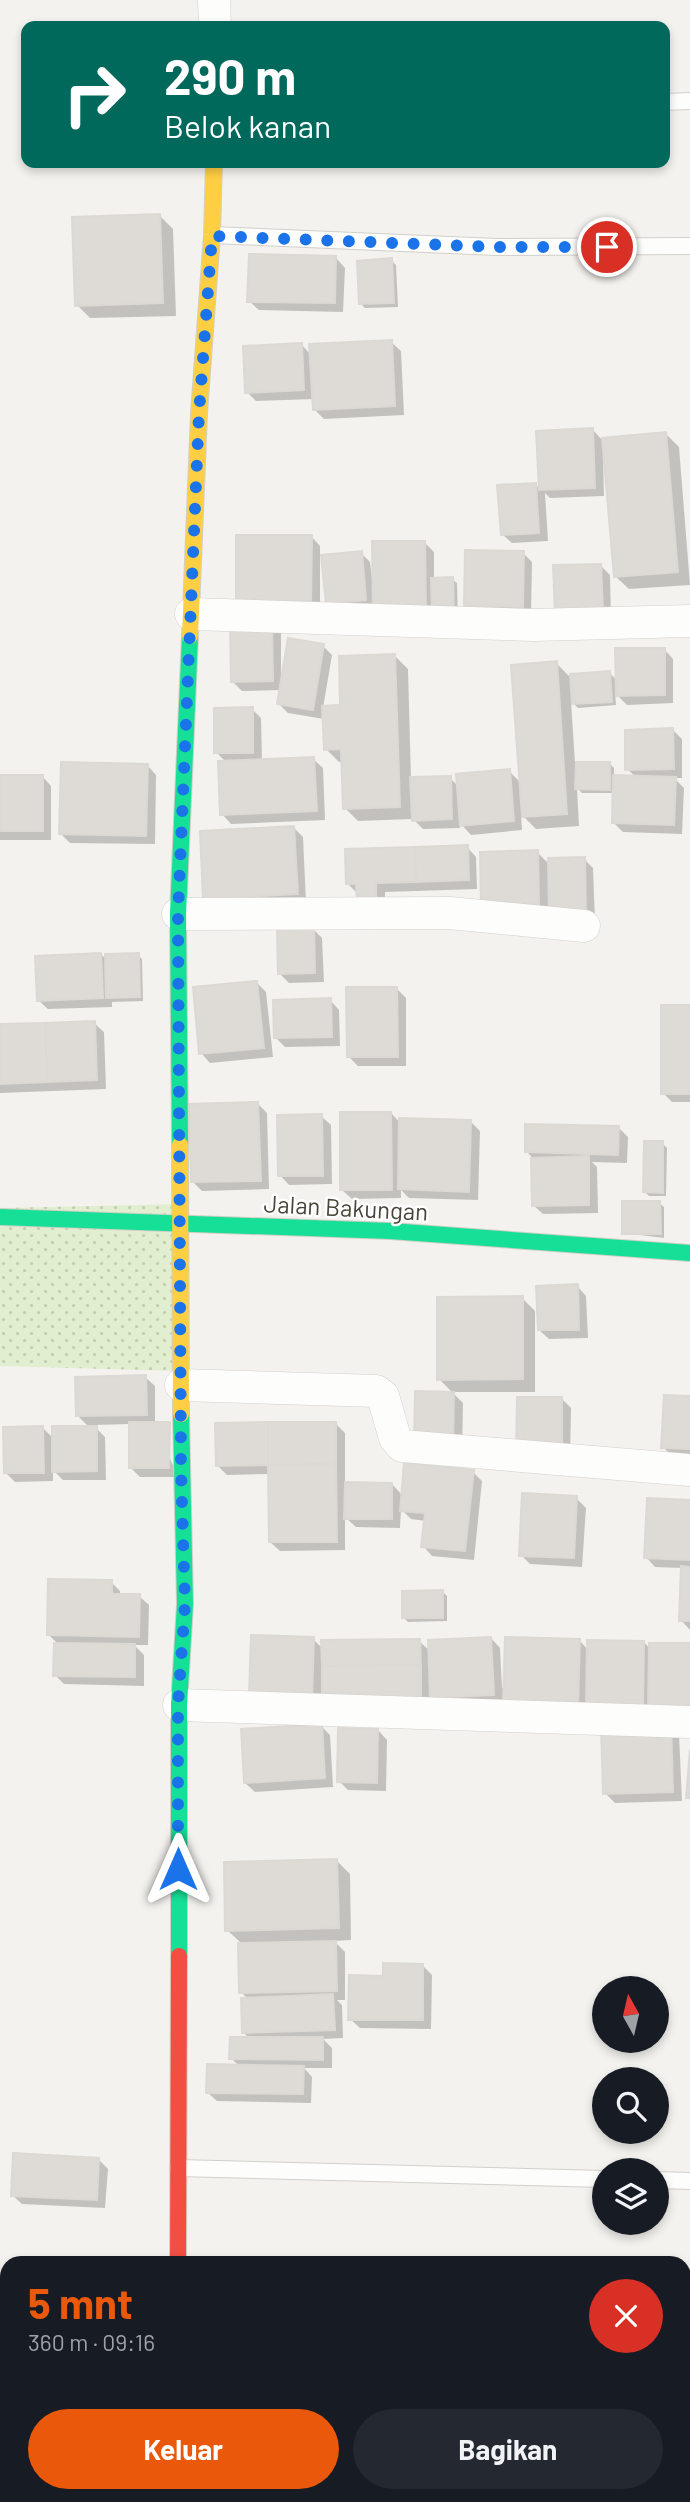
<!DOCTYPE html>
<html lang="id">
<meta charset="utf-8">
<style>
:root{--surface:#171b24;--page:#242831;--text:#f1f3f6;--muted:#9ea1a6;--accent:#ea580c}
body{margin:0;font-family:Barlow,sans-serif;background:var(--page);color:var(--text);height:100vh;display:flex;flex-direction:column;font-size:26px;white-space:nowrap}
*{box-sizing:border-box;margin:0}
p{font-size:23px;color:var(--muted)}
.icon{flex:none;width:38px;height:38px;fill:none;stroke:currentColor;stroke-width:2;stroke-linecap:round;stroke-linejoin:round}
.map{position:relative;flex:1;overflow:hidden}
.drawer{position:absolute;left:0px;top:2256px;width:691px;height:247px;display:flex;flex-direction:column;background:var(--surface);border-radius:21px 21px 0 0;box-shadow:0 4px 10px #0003}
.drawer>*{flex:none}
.guide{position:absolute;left:21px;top:21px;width:649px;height:147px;border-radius:14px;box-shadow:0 4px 10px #0003;background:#00695c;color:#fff;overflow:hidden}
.needle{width:46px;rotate:352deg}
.controls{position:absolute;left:592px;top:1976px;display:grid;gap:14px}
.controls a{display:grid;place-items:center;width:77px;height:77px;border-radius:50%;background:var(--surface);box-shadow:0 4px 10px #0003;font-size:35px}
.pin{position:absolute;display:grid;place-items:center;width:60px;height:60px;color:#fff;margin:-30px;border:4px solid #fff;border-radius:50%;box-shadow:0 2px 7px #0007}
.me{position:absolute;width:77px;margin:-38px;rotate:0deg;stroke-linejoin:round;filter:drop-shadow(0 0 5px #0008)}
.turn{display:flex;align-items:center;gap:24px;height:147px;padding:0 28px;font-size:32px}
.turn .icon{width:91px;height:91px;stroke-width:2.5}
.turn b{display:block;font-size:49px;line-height:60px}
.round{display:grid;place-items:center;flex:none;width:74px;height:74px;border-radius:37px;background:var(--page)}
.overview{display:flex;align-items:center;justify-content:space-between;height:119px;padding:0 28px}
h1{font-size:42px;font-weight:700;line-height:52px;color:var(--accent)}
.button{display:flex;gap:14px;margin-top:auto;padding:14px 28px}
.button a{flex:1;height:80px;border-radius:42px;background:var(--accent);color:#fff;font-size:28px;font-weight:700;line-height:80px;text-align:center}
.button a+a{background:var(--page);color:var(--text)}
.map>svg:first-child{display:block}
</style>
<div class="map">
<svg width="690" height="2502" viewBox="0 0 690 2502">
<defs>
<pattern id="grass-dots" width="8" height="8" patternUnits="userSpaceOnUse" patternTransform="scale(1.75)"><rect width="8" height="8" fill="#e1eecf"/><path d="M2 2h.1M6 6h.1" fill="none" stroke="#c3cdb2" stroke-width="1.8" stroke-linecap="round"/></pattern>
</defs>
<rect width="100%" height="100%" fill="#f4f2ee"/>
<polygon fill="url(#grass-dots)" points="182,1204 179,1371 0,1366 0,1208"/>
<g fill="#0003">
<polygon points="160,216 173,229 176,316 90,318 77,305"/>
<polygon points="336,258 345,268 343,312 259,310 249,301"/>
<polygon points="391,260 396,265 398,307 365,308 361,304"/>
<polygon points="391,342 401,351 404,415 324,419 314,409 314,399 256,401 247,392 301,344 311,355"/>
<polygon points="593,430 602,440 666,434 679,447 690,585 629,589 615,576 606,456 603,457 604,496 550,498 545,493 548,541 512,543 502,534 535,484 541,490"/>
<polygon points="311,536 320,546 320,610 247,609"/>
<polygon points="425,543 434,552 434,579 452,579 457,583 458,621 327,603 361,553 370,562 372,579 375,579"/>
<polygon points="523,553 532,562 531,616 475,615 466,605"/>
<polygon points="600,565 610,575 611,620 555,567"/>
<polygon points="232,623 281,632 281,680 323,646 332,655 323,708 342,707 395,656 408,669 411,779 450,778 458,786 509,771 521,783 556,663 572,679 610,673 617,681 664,649 673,659 673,703 627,705 615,693 616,705 578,708 571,701 575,763 610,764 614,768 614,777 636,777 627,769 673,730 682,739 682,778 674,778 684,788 682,834 623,832 614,823 615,793 582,793 577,788 579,826 536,829 521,814 522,830 471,835 460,823 460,828 423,829 413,819 358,821 345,808 343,762 339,762 326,749 324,719 288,713 279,704 281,690 242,691 232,681"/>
<polygon points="252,709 261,718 262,761 313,759 323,768 325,820 231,824 222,814 226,762 216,752"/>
<polygon points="147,765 156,775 155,844 70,843 61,834"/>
<polygon points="42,776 51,786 51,840 0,840 0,777"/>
<polygon points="294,828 303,837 306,903 214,907 202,832"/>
<polygon points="467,847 476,857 477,889 385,892 385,909 357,893 348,884"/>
<polygon points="537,852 550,865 584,859 593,868 595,922 483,906"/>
<polygon points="313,929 322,938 324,982 289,983 280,974"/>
<polygon points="101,954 107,960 138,955 142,959 143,1001 112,1002 112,1007 48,1009 38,1000"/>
<polygon points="257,983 266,992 273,1057 210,1063 201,1053"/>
<polygon points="397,989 406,998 406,1066 358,1066 348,1056"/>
<polygon points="330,1000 339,1010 340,1046 285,1047 276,1038"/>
<polygon points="690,1007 690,1102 672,1102 663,1093"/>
<polygon points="94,1023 104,1032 106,1089 0,1093 0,1026"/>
<polygon points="258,1104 267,1113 269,1189 202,1191 192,1181"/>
<polygon points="391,1113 401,1124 470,1121 480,1131 478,1200 409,1198 401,1190 401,1198 352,1199 342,1190"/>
<polygon points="321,1116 331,1125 332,1184 289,1185 280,1175"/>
<polygon points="619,1128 628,1137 627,1163 592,1162 597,1167 598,1213 543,1214 533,1205 535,1160 526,1151"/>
<polygon points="662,1143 667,1148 666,1196 649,1196 644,1191"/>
<polygon points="659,1203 664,1207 664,1238 624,1233"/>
<polygon points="577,1286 586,1296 588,1338 549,1339 539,1330"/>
<polygon points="522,1298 535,1311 535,1392 452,1392 439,1379"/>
<polygon points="145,1377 155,1386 155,1424 178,1477 140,1477 130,1467 131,1424 93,1425 105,1437 106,1480 63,1480 53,1470 53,1481 15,1482 6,1473 43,1428 54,1439 90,1428 78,1416"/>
<polygon points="454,1394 463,1403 462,1453 426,1453"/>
<polygon points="690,1398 690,1458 673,1457 663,1447"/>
<polygon points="562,1399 571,1408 570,1461 527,1461"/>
<polygon points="335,1423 345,1433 345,1484 392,1484 403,1496 473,1472 482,1481 474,1560 432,1556 423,1546 426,1521 411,1519 401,1509 400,1528 356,1527 345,1517 345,1550 280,1551 270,1542 270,1474 227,1475 217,1465"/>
<polygon points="576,1498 586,1508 582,1567 530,1564 521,1555"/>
<polygon points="690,1502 690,1630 681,1620 682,1568 655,1567 646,1557"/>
<polygon points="111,1582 120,1591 120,1596 139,1596 149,1605 148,1645 134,1645 144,1655 144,1686 64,1684 55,1675 59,1645 48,1634"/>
<polygon points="443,1592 447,1596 447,1621 408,1622 404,1618"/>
<polygon points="491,1638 500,1648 502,1688 580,1641 588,1650 644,1642 650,1649 690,1644 652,1716 441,1706 429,1694 429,1710 260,1704 313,1639 323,1649 419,1641 430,1651"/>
<polygon points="321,1726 330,1735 333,1787 255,1792 245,1783"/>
<polygon points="603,1727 679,1734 682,1801 615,1803 605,1793"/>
<polygon points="378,1730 387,1740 386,1791 348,1790 339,1781"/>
<polygon points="337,1861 350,1874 351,1940 334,1941 345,1952 345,2000 337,2000 342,2005 343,2038 323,2039 332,2048 332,2068 304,2068 312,2077 311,2103 217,2101 207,2092 239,2066 231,2058 250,2039 243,2032 248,1999 241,1992 240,1942 227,1930"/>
<polygon points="422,1965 432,1975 431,2029 360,2028 350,2019 385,1977"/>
<polygon points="98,2159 108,2169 105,2208 22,2204 12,2195"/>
</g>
<g fill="#dedbd6" stroke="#dcd9d4" stroke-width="2">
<polygon points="160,214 163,303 75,306 72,217"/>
<polygon points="249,254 336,256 335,303 247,302"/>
<polygon points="392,258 394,303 359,304 357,261"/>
<polygon points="392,340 395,406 313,410 309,344"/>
<polygon points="302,343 304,390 245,393 243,346"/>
<polygon points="593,428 595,488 539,490 536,431"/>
<polygon points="666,432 678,572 614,577 602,438"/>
<polygon points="536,483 539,533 501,535 497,485"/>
<polygon points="236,535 312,535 311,601 236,601"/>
<polygon points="372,541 425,541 426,611 373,612"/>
<polygon points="465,550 524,551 523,607 464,606"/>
<polygon points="362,551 366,600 326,604 321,555"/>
<polygon points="601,564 603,611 555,614 553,565"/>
<polygon points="453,577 454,617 432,617 431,578"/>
<polygon points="272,621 273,681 231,682 230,622"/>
<polygon points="288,638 324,644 313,710 277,704"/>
<polygon points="615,648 665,648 665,695 616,696"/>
<polygon points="395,654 400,807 343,809 341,749 324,750 322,706 340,705 339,656"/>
<polygon points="557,661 567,814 522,817 511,665"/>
<polygon points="610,671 612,702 572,704 570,674"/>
<polygon points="253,707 253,753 214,753 214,708"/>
<polygon points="673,728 674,769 625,770 625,730"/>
<polygon points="314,757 317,811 220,815 218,761"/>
<polygon points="61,762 148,764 146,836 59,834"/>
<polygon points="576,762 610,762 610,790 575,789"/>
<polygon points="510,769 514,821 460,826 456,774"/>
<rect x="0" y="775" width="43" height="56"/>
<polygon points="613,775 676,777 674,825 612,823"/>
<polygon points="451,776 452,819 412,821 410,777"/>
<polygon points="294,826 298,894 203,899 200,831"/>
<polygon points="468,845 469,880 416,882 415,847"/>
<polygon points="415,847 416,882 376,883 376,901 357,901 356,884 346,884 345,849"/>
<polygon points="538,850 539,904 481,906 480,852"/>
<polygon points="585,857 586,913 549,914 548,858"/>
<polygon points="314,927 315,973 278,974 277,929"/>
<polygon points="101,953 103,998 37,1001 35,956"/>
<polygon points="139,953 140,997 106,998 105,954"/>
<polygon points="257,981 264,1048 199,1054 193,987"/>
<polygon points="346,987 397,987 398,1057 347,1057"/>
<polygon points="331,998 332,1037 274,1038 273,1000"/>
<rect x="661" y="1005" width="29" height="89"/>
<polygon points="95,1021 97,1080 47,1082 45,1023"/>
<polygon points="45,1023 47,1082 0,1084 0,1024"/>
<polygon points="258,1102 261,1181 191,1182 189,1104"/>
<polygon points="340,1112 391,1112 392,1190 340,1190"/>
<polygon points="322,1114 323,1176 278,1176 277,1115"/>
<polygon points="399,1118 471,1120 469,1192 398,1189"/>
<polygon points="525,1124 619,1126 618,1155 525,1152"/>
<polygon points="644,1141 663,1141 663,1193 643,1192"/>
<polygon points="589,1156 589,1205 532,1206 531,1158"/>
<polygon points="622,1201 660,1201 661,1234 622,1234"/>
<polygon points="578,1284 579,1330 538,1330 536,1286"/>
<polygon points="523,1296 523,1379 437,1380 437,1297"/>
<polygon points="146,1375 147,1415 76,1416 75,1377"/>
<polygon points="415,1391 454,1392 453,1445 414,1444"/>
<polygon points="664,1395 690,1396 690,1449 661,1448"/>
<polygon points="517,1397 562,1397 562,1452 516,1452"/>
<polygon points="129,1422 170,1422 169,1468 129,1468"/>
<polygon points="268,1422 336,1422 336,1464 268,1465"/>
<polygon points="268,1422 268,1465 216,1466 215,1423"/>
<polygon points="43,1426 44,1473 4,1473 3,1427"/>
<polygon points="52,1426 97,1426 97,1471 52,1472"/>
<polygon points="404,1463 474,1470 465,1551 421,1547 425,1513 400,1511"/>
<polygon points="336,1464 337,1542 269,1542 268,1465"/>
<polygon points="345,1482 392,1483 392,1519 344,1519"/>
<polygon points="522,1493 577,1496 574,1558 519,1556"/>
<polygon points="647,1498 690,1500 690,1560 644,1558"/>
<polygon points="681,1566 690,1567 690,1621 679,1621"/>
<polygon points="48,1579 112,1580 112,1594 140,1594 139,1637 47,1635"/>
<polygon points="443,1590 443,1618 402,1618 402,1591"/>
<polygon points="251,1635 314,1637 312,1698 249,1696"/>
<polygon points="491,1637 494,1695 430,1698 428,1640"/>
<polygon points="505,1637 580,1639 578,1706 503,1703"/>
<polygon points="420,1639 421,1665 322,1666 321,1640"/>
<polygon points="587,1640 644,1641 643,1707 586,1706"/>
<polygon points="54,1643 135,1644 135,1677 53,1676"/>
<polygon points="649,1643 690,1643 690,1709 648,1709"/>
<polygon points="421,1665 421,1702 322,1702 322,1666"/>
<polygon points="671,1723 673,1792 603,1794 601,1725"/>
<polygon points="322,1724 325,1778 244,1783 241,1729"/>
<polygon points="338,1728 378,1729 377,1783 337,1782"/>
<polygon points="690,1749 690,1798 686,1798"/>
<polygon points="337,1859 339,1928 225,1931 224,1862"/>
<polygon points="336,1941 337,1991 239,1993 238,1943"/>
<polygon points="383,1963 423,1964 423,2020 348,2020 349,1975 383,1976"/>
<polygon points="333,1994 335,2030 242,2033 241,1998"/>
<polygon points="230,2037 323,2037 323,2060 229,2059"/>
<polygon points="207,2064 304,2066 303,2094 206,2093"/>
<polygon points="13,2153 99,2158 97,2200 11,2196"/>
<polygon points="247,2260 331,2262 331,2263 247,2263"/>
</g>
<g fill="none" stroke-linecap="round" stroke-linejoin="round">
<g stroke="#d2d0cb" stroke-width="18">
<g id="lane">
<polyline points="665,102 690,101"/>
<polyline points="212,235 497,247 690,246"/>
<polyline points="178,2168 604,2179"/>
<polyline points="656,2180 690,2181"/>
</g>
</g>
<g stroke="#d2d0cb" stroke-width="33">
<g id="street">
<polyline points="214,0 215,26"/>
<polyline points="191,614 534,625 690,621"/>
<polyline points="178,914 450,913 584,926"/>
<polyline points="181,1385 376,1391 383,1396 395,1438 402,1446 690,1470"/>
<polyline points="179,1705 690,1722"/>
<polyline points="179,2496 179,2502"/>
</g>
</g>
<g stroke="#d3cfc5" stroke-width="18">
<g id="fast">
<polyline points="180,1145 178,914 190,636"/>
<polyline points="0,1217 390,1231 690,1253"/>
<polyline points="179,1956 179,1705 185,1604 181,1414"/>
</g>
</g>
<g stroke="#d3cfc5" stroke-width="18">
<g id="slow">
<polyline points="190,636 199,413 212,235 214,163"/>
<polyline points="180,1145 181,1414"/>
</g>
</g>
<g stroke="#d3cfc5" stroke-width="18">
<polyline id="jam" points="178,2263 179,1956"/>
</g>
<use href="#lane" stroke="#fdfdfc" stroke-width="16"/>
<use href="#street" stroke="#fdfdfc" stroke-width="32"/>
<use href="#fast" stroke="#16e098" stroke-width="16"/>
<use href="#slow" stroke="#ffcf43" stroke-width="16"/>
<use href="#jam" stroke="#f24e42" stroke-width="16"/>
</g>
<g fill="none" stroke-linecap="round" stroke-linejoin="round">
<polyline stroke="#1a73e8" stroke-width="12" stroke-dasharray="0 21.6" points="178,1869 178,1705 185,1604 181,1469 178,914 199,413 212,236 497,247 607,247"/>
</g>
<g text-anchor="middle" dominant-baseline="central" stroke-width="5" stroke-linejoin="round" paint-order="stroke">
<g font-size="24" fill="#4b4439" stroke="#fff">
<text transform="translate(346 1207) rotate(3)">Jalan Bakungan</text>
</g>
</g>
</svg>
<div class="controls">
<a><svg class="needle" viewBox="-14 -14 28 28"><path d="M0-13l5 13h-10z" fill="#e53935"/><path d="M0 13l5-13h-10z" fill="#9ea1a6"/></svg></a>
<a><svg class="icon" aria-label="search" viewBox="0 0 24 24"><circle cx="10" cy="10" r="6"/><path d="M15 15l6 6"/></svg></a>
<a><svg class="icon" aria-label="layers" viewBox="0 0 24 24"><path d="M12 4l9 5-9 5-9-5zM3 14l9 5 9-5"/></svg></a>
</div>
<div class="pin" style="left:607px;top:247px;background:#d93025"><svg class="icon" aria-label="arrive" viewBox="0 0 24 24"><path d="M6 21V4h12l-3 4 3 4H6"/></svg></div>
<svg class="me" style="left:178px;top:1869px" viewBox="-20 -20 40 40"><path d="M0-17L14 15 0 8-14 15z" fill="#1a73e8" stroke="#fff" stroke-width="4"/></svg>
<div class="guide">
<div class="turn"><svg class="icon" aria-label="right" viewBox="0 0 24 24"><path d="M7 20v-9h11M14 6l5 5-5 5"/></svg><div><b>290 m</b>Belok kanan</div></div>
</div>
<section class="drawer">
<div class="overview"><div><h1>5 mnt</h1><p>360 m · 09:16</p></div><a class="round" style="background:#d93025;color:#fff"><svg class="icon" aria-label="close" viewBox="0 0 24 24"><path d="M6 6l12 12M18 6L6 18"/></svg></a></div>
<div class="button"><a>Keluar</a><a>Bagikan</a></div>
</section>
</div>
